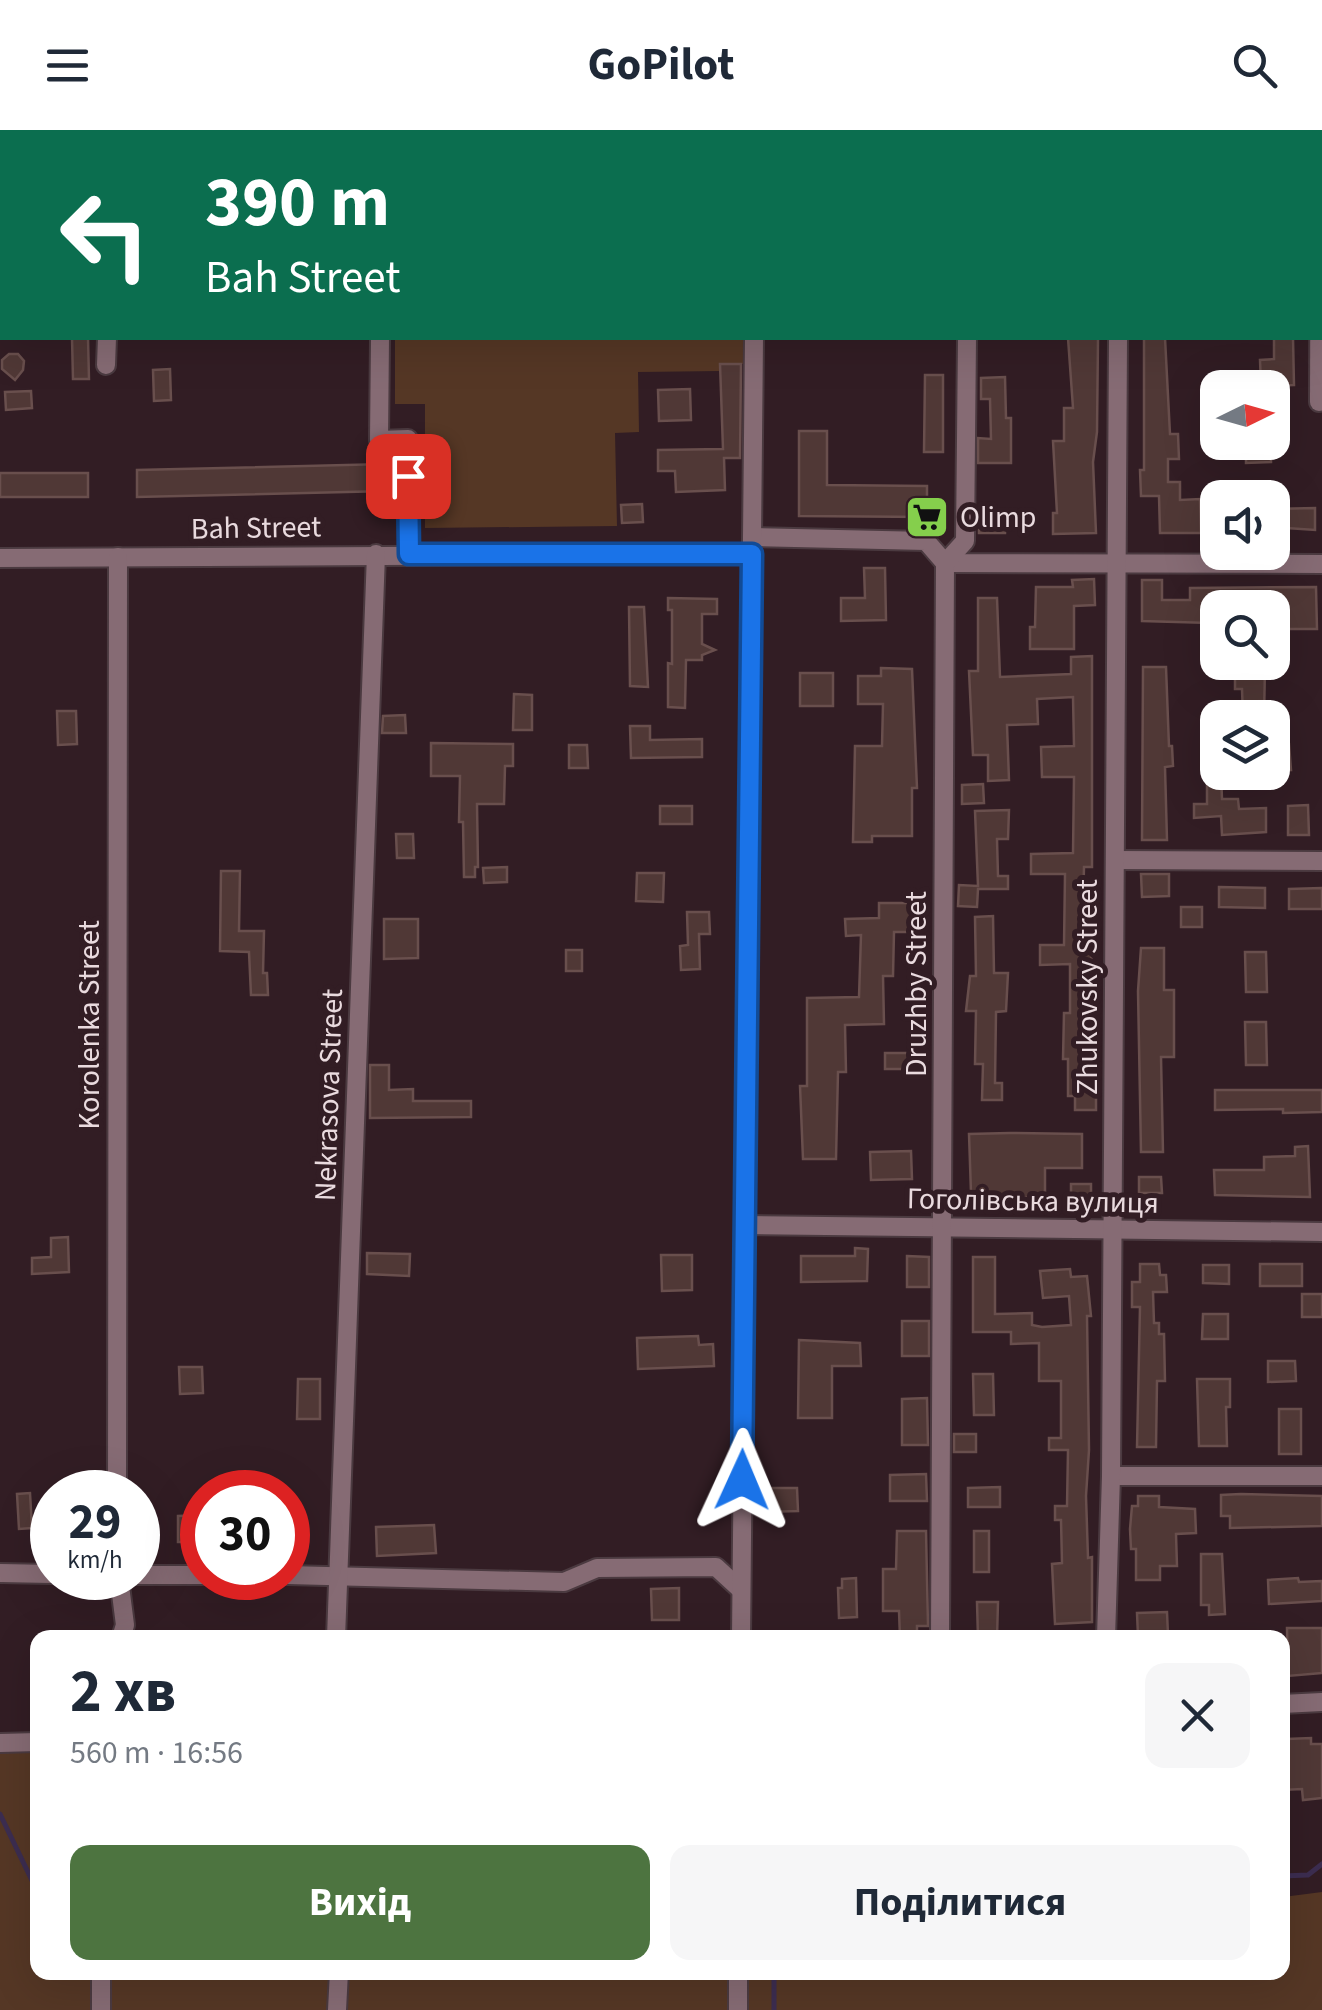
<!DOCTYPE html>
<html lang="uk">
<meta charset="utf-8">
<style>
:root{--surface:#fff;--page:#f6f6f7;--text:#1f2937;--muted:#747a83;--accent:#4d7440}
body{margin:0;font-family:"Source Sans 3",sans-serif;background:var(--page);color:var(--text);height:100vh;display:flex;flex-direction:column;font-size:38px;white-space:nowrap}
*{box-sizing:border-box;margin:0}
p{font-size:32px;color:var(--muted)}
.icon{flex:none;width:55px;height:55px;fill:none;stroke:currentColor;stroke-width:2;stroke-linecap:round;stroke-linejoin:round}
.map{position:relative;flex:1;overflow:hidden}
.drawer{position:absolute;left:30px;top:1500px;width:1260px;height:350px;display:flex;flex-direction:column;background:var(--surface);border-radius:20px;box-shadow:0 10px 40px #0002}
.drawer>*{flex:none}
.guide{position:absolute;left:0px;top:0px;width:1322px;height:210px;box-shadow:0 10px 40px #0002;background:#0b6e4f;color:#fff;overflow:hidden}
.needle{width:65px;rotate:85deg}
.fabs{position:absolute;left:1200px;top:240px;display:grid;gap:20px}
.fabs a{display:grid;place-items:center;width:90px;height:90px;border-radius:20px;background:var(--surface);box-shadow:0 10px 40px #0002;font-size:50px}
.speed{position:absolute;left:30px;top:1340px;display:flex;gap:20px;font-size:50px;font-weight:700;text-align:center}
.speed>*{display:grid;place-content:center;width:130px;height:130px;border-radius:50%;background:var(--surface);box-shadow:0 10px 40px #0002;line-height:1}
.speed small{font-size:25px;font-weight:400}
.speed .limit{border:15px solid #d22;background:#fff;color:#111}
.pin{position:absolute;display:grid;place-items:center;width:85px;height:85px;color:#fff;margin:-42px;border-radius:20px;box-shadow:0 5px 15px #0006}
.me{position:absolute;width:110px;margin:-55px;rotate:1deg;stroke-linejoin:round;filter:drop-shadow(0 0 8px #0008)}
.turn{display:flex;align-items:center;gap:35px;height:210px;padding:0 40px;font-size:45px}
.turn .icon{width:130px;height:130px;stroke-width:2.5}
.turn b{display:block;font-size:70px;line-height:85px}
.round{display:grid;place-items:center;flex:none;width:105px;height:105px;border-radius:20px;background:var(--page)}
.headline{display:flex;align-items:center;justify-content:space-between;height:170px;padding:0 40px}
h1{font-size:60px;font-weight:700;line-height:75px}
.button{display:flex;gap:20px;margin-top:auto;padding:20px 40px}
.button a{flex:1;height:115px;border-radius:20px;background:var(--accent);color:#fff;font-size:40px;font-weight:700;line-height:115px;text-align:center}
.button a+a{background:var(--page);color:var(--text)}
header{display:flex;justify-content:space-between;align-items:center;height:130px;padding:0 40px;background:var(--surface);font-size:45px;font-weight:700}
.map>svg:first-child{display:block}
</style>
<header><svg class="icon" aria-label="menu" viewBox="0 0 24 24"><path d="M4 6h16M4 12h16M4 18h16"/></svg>GoPilot<svg class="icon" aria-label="search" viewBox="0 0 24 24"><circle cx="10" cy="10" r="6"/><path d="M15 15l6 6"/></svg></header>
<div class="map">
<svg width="1322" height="1880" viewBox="0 0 1322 1880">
<rect width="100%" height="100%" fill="#321d24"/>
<g fill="#553725">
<polygon points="395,208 744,208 744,234 721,234 721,241 638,242 639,302 615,303 617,396 425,398 425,274 395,274"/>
<polygon points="37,1612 38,1842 736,1843 736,1880 0,1880 0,1613"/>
<polygon points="1322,1762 1322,1880 741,1880 741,1843 1282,1842 1283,1767"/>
</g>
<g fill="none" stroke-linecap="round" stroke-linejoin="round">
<g stroke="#3c2d50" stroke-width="5">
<polyline points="0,1684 38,1763"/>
<polyline points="1282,1746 1308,1745 1322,1734"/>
<polyline points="76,1842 92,1843"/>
<polyline points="774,1880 774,1842"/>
</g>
</g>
<g fill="#503836" stroke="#694f4d" stroke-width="2.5">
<polygon points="72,208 88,208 89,249 73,249"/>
<polygon points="1068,208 1098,208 1097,302 1093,332 1096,403 1053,404 1053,383 1057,383 1053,311 1064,311 1064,278 1073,278"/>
<polygon points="1144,208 1165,208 1170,304 1178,304 1179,329 1168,329 1168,352 1180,352 1180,370 1200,369 1201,403 1160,403 1159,366 1141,366 1140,340 1144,340"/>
<polygon points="1274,208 1293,208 1294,255 1261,256 1260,230 1274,229"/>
<polygon points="9,224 18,224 24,231 23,240 15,250 2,239 2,230"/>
<polygon points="720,234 741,234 740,328 724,328 725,360 676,362 675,341 658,341 658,320 723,319"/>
<polygon points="170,239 171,270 154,271 153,240"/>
<polygon points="925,245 943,245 943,322 924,322"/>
<polygon points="1005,247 1006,288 1011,288 1011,333 978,333 978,308 991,309 990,269 981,269 981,248"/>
<polygon points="690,259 691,290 659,291 658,260"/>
<polygon points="31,261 32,278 6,280 5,262"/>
<polygon points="799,301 827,301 827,355 927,356 927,387 799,386"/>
<polygon points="1246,312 1271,312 1271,332 1246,333"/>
<polygon points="386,334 387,361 137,367 137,340"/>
<rect x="0" y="343" width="88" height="24"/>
<polygon points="642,374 643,392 622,393 621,375"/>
<polygon points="1315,378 1315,400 1272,397 1272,379"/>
<rect x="979" y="381" width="26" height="22"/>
<polygon points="864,438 885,438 886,490 841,491 841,468 865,468"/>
<polygon points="1094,449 1095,475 1074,476 1074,519 1030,519 1030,497 1035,497 1036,457 1073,457 1072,450"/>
<polygon points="1142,450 1162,450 1162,470 1190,470 1190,458 1316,457 1317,499 1272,499 1272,478 1210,478 1210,493 1142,491"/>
<polygon points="668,468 717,469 717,484 702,484 702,514 715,520 702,525 702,530 686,530 685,578 668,577 668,533 672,534 672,480 668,480"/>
<polygon points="978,468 997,468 1000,547 1071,544 1071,527 1092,526 1092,737 1084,737 1082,814 1091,814 1093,883 1090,941 1096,941 1096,980 1075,980 1075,966 1068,966 1068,929 1063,929 1064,883 1070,883 1070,834 1040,835 1040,815 1064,815 1065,744 1031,744 1031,724 1073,723 1074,647 1042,647 1041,617 1074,616 1073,567 1037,569 1038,594 1007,595 1009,650 988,651 988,625 973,625 969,541 978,541"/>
<polygon points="629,477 644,477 648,557 630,556"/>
<polygon points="1143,537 1166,537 1169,616 1172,616 1173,636 1165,637 1167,710 1142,710"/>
<polygon points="1235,537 1265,537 1264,588 1243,588 1242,559 1235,559"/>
<polygon points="881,538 912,539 917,658 912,658 912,706 872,706 872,712 853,712 855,616 882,616 883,574 858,574 858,546 881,546"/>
<rect x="800" y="543" width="33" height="33"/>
<polygon points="514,564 532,565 532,600 513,600"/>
<polygon points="57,581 76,581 77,614 58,615"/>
<polygon points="405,585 406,603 382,603 383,586"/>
<polygon points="630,596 650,596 650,610 702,609 702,627 631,628"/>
<polygon points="431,613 513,614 513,636 505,636 504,674 477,674 478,737 475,737 475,747 464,747 463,692 459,692 460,646 431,646"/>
<polygon points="1289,614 1291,640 1272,641 1272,615"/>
<polygon points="569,615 587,615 588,638 569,638"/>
<polygon points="1207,642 1221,642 1222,669 1238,669 1239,679 1266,678 1266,702 1222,705 1221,686 1194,688 1194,674 1207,674"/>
<polygon points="983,654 984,673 962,674 962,655"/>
<polygon points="1308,675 1309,705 1288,705 1288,676"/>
<rect x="660" y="676" width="32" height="18"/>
<polygon points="1009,680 1008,709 997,709 998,746 1008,746 1008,759 978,759 977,777 958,776 959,755 978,756 975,681"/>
<polygon points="396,704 413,704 414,728 397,728"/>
<polygon points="507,737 507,752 484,753 483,738"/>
<polygon points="221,741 240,741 239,801 264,801 263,843 267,843 268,865 251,865 249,822 220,821"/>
<polygon points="637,743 664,743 663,772 636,771"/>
<polygon points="1141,744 1169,744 1169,766 1142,767"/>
<polygon points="1219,757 1265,758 1265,778 1219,777"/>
<polygon points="1322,758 1322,779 1289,779 1289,759"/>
<polygon points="879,773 915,773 914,802 894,802 893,846 883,846 884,894 845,895 846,942 838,942 836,1029 803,1029 800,956 807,956 807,868 859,867 861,805 846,806 845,789 879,788"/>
<rect x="1181" y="777" width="21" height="20"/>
<polygon points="687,782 709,782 710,804 699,804 700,839 681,840 680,816 688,815"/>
<polygon points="993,786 994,843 1008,843 1006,881 996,882 995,953 1002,953 1002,970 982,970 983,934 975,934 976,881 966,881 970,846 976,846 975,787"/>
<polygon points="384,789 418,789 418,828 384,829"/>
<polygon points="1141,818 1164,818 1164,860 1174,860 1174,927 1161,927 1163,1022 1141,1022 1138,861"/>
<rect x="566" y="820" width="16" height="21"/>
<polygon points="1245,822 1266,822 1267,862 1246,862"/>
<polygon points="1245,892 1266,892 1267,935 1246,935"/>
<rect x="885" y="923" width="42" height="16"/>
<polygon points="370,935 389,935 389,960 413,959 413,971 471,971 471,987 370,988"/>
<polygon points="1215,960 1322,960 1322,982 1283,983 1283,979 1215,980"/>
<polygon points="1010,1003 1082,1004 1082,1038 1045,1038 1045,1066 990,1070 990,1062 971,1063 969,1004"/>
<polygon points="1308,1016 1310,1067 1215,1065 1214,1040 1264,1040 1264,1027 1295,1026 1295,1017"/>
<polygon points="911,1021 912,1049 871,1050 870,1022"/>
<polygon points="1139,1047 1161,1047 1162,1063 1139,1063"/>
<rect x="1071" y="1054" width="20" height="16"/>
<polygon points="68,1107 69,1142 32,1144 32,1128 51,1127 51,1108"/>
<polygon points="855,1118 868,1119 867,1151 801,1152 801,1126 855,1126"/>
<polygon points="367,1123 410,1124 409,1146 367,1144"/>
<polygon points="661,1125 692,1125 692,1160 662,1161"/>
<polygon points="907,1126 929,1127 929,1157 907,1157"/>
<polygon points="973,1127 995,1127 995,1184 1032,1183 1032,1195 1042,1197 1071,1195 1069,1166 1043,1168 1040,1141 1070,1139 1071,1147 1087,1146 1091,1186 1087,1186 1089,1320 1086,1366 1088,1428 1092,1427 1092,1492 1055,1494 1052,1434 1062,1433 1061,1390 1055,1390 1055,1376 1067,1376 1068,1320 1049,1320 1049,1308 1061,1308 1061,1251 1039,1251 1039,1213 1011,1214 1011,1202 973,1202"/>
<polygon points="1140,1134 1159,1134 1160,1145 1166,1145 1167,1162 1153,1162 1154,1193 1159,1193 1159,1204 1164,1204 1165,1251 1157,1251 1156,1317 1137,1317 1140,1177 1132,1177 1132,1152 1140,1152"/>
<rect x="1260" y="1134" width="42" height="22"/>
<polygon points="1203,1135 1229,1135 1229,1154 1203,1153"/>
<rect x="1302" y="1164" width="20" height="23"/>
<polygon points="1203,1184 1228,1184 1228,1209 1202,1209"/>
<rect x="902" y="1191" width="27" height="35"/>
<polygon points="698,1206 699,1215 713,1214 714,1236 638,1239 637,1208"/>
<polygon points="799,1210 860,1213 861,1236 832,1236 832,1288 798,1288"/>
<polygon points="1268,1231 1295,1231 1296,1251 1268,1252"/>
<polygon points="179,1237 202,1237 203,1263 180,1264"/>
<polygon points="973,1244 993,1244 994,1285 974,1285"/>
<polygon points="298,1249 320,1249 320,1289 297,1289"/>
<polygon points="1197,1249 1230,1249 1230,1277 1226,1277 1227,1316 1199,1316"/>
<polygon points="927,1268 928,1315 902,1315 902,1269"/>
<rect x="1279" y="1279" width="22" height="45"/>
<rect x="954" y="1304" width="22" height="18"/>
<polygon points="926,1344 927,1371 890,1371 890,1345"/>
<polygon points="1000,1357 1000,1377 968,1377 968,1358"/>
<polygon points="757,1358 797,1358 798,1381 757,1382"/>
<polygon points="30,1363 32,1398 19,1399 17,1364"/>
<polygon points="1241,1364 1322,1366 1322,1396 1230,1398 1230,1386 1221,1386 1221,1365"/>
<polygon points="1138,1366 1159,1366 1159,1377 1195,1379 1196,1403 1176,1404 1177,1436 1160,1436 1160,1450 1136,1450 1136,1419 1131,1419 1130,1399 1132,1376 1138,1376"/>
<polygon points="202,1385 202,1412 178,1412 178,1386"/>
<polygon points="434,1395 436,1423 377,1426 376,1397"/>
<polygon points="897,1401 926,1401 928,1496 917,1496 917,1508 900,1508 899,1481 883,1481 883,1439 896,1439"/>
<rect x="974" y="1401" width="15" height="41"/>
<polygon points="1201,1424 1222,1424 1225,1484 1209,1485 1209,1475 1201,1475"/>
<polygon points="856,1448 857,1487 839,1488 838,1458 842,1458 842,1449"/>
<polygon points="1298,1448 1299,1452 1322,1451 1322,1471 1269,1474 1268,1450"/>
<polygon points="679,1458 679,1490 652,1490 651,1459"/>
<polygon points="977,1472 998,1472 997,1508 978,1508"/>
<polygon points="1167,1482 1168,1505 1138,1506 1137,1483"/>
<polygon points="1287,1498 1322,1498 1322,1543 1288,1546"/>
<polygon points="1311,1608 1311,1614 1322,1614 1322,1668 1303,1670 1302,1659 1282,1660 1282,1637 1288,1636 1287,1609"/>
</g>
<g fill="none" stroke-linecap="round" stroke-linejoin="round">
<g stroke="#4b3a40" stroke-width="22">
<g id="minor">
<polyline points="109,2 110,0"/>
<polyline points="382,2 382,0"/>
<polyline points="756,2 756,0"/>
<polyline points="968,2 968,0"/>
<polyline points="1119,2 1119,0"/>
<polyline points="380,208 379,310 408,309 409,424"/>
<polyline points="106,235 107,208"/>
<polyline points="1319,272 1320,0"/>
<polyline points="752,407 926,411 945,433 1322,434"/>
<polyline points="0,428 752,424"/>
<polyline points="1115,730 1322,731"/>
<polyline points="744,1095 1322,1102"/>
<polyline points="1111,1346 1322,1346"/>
<polyline points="117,1362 118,427"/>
<polyline points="0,1443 52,1444"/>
<polyline points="138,1445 202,1445"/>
<polyline points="288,1445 564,1452 597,1438 716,1437 741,1460"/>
<polyline points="119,1448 125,1495 121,1508"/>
<polyline points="336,1508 376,424"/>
<polyline points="741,1508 754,208"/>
<polyline points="940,1508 945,433 965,411 967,208"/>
<polyline points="1106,1508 1111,1346 1118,208"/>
<polyline points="1282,1574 1322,1572"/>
<polyline points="0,1613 38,1612"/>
<polyline points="101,1880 101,1842"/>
<polyline points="337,1880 339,1842"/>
<polyline points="738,1880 738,1842"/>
</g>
</g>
<use href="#minor" stroke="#866b74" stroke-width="18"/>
</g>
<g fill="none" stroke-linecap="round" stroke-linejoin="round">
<g stroke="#114b97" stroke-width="25">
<polyline id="route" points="408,346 409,424 752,424 742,1350"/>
</g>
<use href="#route" stroke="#1a73e8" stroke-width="18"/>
</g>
<defs>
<g id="supermarket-square" transform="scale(2.25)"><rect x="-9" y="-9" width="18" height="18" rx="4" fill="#85cf4c" stroke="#321d24"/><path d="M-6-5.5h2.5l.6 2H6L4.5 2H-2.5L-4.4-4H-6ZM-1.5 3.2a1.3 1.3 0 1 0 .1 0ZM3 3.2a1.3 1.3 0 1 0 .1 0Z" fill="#111"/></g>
</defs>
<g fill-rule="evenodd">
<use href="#supermarket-square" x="927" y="387"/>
</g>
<g text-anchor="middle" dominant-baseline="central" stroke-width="10" stroke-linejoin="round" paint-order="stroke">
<g font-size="30" fill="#e9dade" stroke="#321d24" text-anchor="start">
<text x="960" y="387">Olimp</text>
</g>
<g font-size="30" fill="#e9dade" stroke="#321d24">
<text transform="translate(256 398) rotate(-1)">Bah Street</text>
<text transform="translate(916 854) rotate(-90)">Druzhby Street</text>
<text transform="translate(1087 857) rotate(-90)">Zhukovsky Street</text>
<text transform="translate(89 895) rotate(-90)">Korolenka Street</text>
<text transform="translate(329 965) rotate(-88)">Nekrasova Street</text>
<text transform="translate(1033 1071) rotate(1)">Гоголівська вулиця</text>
</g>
</g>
</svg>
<div class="fabs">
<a><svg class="needle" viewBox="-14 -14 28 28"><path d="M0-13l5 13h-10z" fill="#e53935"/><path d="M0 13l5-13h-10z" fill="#747a83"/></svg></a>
<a><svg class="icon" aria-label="sound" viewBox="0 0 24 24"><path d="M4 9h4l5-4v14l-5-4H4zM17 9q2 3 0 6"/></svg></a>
<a><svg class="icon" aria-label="search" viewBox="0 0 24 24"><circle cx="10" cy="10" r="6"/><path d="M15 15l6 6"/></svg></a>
<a><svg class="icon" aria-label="layers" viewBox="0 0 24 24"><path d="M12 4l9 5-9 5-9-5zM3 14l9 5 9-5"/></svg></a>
</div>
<div class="speed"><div>29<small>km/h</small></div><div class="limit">30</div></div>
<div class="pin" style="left:408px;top:346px;background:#d93025"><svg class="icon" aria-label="arrive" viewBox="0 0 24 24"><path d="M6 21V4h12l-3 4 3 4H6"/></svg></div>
<svg class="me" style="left:742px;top:1350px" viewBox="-20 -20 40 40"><path d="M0-17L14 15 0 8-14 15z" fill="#1a73e8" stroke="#fff" stroke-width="4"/></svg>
<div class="guide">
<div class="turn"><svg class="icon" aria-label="left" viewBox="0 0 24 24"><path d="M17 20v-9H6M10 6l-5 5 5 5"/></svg><div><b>390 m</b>Bah Street</div></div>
</div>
<section class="drawer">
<div class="headline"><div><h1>2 хв</h1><p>560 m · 16:56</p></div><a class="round"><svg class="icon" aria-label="close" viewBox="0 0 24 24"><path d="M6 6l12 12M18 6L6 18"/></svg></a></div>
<div class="button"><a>Вихід</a><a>Поділитися</a></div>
</section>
</div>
